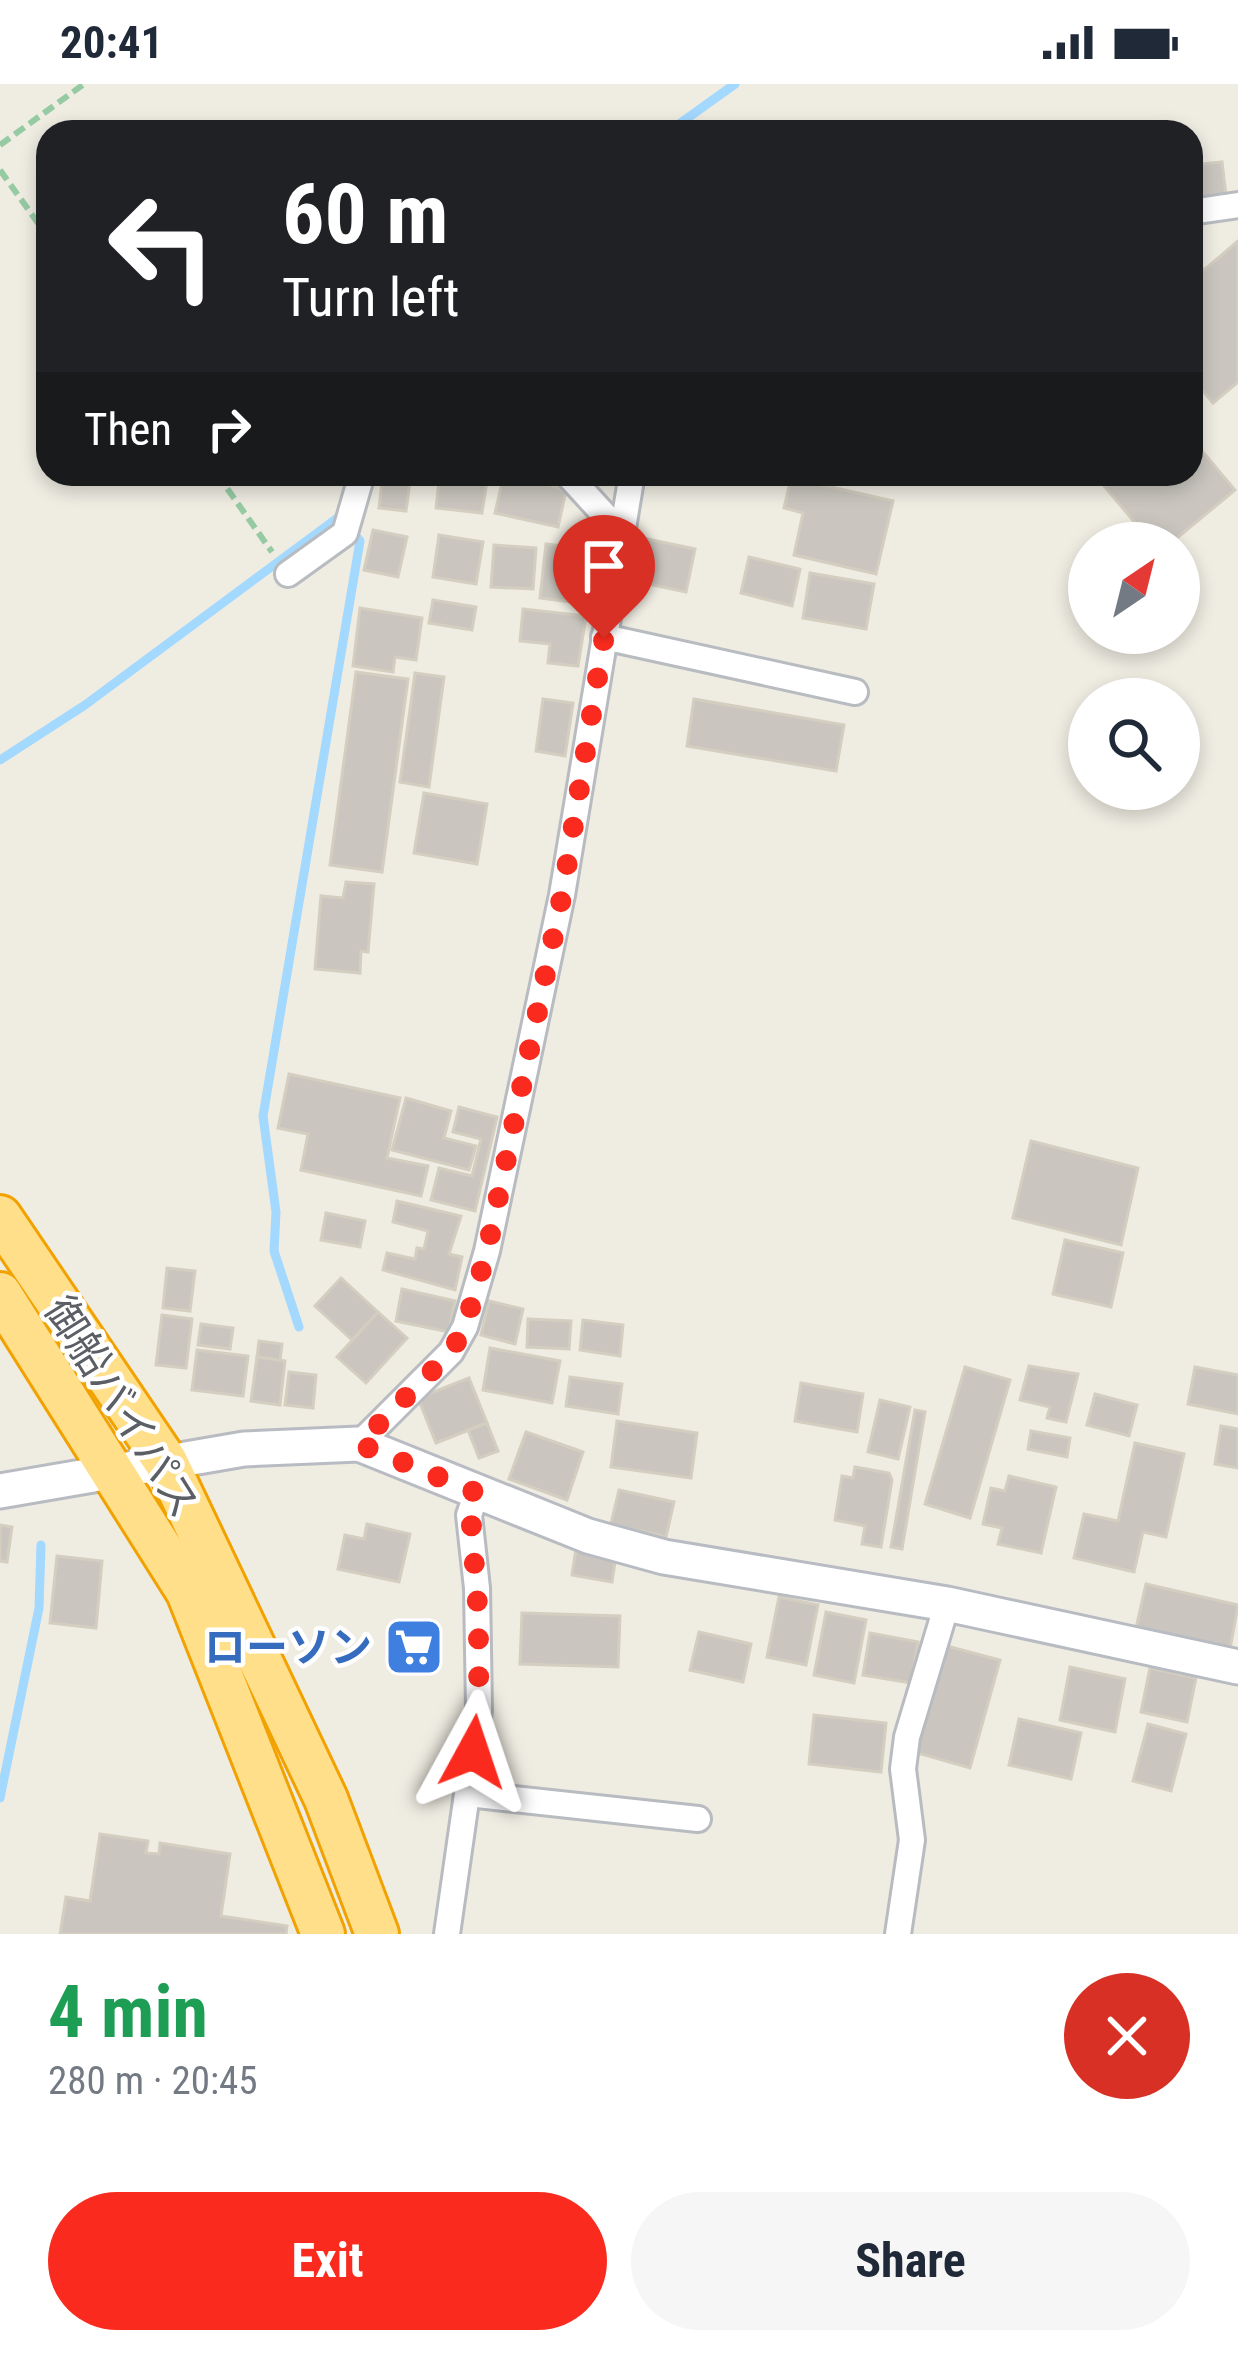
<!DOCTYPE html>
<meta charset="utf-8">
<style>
:root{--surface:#fff;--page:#f6f6f7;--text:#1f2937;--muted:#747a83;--accent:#fa2b1e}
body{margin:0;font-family:"Roboto Condensed","Noto Sans JP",sans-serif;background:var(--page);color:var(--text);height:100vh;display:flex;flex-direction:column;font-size:45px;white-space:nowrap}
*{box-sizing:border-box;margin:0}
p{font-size:39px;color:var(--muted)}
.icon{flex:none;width:66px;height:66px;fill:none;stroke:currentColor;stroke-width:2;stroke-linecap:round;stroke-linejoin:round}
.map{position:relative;height:1850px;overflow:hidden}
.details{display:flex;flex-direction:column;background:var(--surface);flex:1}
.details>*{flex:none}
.guide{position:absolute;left:36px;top:36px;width:1167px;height:366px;border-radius:36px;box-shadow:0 6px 18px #0003;background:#202124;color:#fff;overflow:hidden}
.needle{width:78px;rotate:35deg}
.controls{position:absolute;left:1068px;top:438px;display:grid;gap:24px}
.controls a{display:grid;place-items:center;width:132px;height:132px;border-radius:50%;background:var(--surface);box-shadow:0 6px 18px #0003;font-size:60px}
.pin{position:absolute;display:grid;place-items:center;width:102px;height:102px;color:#fff;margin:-123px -51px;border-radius:50% 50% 50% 0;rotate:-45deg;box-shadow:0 0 12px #0007}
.pin .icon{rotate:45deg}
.me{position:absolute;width:132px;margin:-66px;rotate:5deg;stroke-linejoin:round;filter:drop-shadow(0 0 9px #0008)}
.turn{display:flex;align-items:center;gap:42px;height:252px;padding:0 48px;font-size:54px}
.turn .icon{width:156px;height:156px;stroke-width:2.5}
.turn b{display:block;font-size:84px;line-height:102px}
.then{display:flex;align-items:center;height:114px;padding:0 48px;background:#0003;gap:24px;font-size:45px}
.round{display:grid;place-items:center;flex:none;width:126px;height:126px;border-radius:63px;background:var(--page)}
.summary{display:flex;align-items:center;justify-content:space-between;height:204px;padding:0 48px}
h1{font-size:72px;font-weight:700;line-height:90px;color:#1e9e55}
.action{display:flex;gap:24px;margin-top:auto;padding:24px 48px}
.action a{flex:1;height:138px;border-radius:72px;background:var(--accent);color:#fff;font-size:48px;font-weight:700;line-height:138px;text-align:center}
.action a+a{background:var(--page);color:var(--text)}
.status{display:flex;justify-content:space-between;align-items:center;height:84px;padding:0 60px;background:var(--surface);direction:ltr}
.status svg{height:33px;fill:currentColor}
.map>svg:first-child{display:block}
</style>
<div class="status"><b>20:41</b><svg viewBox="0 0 49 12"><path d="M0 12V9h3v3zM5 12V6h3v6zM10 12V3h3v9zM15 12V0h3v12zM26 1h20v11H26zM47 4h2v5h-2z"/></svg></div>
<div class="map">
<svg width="1238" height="1850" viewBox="0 0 1238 1850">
<rect width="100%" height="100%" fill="#efece2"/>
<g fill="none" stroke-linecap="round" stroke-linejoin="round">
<g stroke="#a3d8ff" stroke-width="9">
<polyline points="668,48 735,0"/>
<polyline points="0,676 85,621 340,432 342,425"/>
<polyline points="299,1243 274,1167 276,1128 263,1032 360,457 349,444"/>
<polyline points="0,1714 39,1524 41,1461"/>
</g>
</g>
<g fill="#cac6bf" stroke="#d4cec0" stroke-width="3">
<polygon points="1222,78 1226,111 1191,115 1191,81"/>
<polygon points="1238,157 1238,298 1213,319 1191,292 1191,171 1204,186"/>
<polygon points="1191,354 1235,406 1171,459 1152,459 1094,390 1191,390"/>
<polygon points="383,390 411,390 406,427 379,424"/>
<polygon points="440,390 488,390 482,429 436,424"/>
<polygon points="504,390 522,390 566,407 558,443 495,429"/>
<polygon points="791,394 893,417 876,490 794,471 803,429 784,424"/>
<polygon points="373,446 407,453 398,493 364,486"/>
<polygon points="439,451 483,458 476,500 433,493"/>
<polygon points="638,453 695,465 686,508 629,496"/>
<polygon points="546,460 592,465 586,520 540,514"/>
<polygon points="494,461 536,464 533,505 491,503"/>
<polygon points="749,473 800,485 792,522 741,509"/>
<polygon points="810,489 874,500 866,545 803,534"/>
<polygon points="433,516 476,523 472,546 429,539"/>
<polygon points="360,524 422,534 416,576 395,573 393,588 353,582"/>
<polygon points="523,525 586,532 578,582 548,579 550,560 520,557"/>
<polygon points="356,588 408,595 382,788 330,781"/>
<polygon points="415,589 444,593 429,703 400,698"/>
<polygon points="543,615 573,619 565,672 536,667"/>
<polygon points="694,615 844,641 836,687 687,662"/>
<polygon points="424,709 487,720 477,780 414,769"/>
<polygon points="346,798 374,800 368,868 361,867 360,889 315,885 321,812 343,814"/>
<polygon points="289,990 400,1014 387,1074 428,1082 421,1112 301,1086 308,1050 278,1044"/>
<polygon points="406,1014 451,1027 444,1054 476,1062 469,1086 392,1066"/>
<polygon points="459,1023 497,1033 475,1127 431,1116 439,1084 472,1092 481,1055 453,1048"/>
<polygon points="1031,1057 1138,1084 1121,1161 1013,1134"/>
<polygon points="397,1117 461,1132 449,1170 462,1173 455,1206 383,1186 387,1169 415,1175 417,1164 424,1165 428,1147 393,1138"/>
<polygon points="326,1129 365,1137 360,1163 321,1156"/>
<polygon points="1065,1156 1123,1169 1111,1223 1053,1210"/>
<polygon points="167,1184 195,1187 190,1227 163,1224"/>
<polygon points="341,1194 378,1228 352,1256 315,1222"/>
<polygon points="402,1205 455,1217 449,1248 396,1237"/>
<polygon points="489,1217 523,1225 515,1260 481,1251"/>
<polygon points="378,1228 407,1254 366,1299 337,1273"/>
<polygon points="162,1231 192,1235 186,1284 156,1281"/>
<polygon points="528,1235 571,1237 569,1265 527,1263"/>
<polygon points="583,1236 623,1241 620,1272 580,1266"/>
<polygon points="201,1240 233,1244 230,1265 198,1261"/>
<polygon points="259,1257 282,1260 280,1276 257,1273"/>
<polygon points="490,1264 560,1277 552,1319 483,1306"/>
<polygon points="197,1266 248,1272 243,1312 192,1306"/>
<polygon points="257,1273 285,1277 280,1321 251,1317"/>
<polygon points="1029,1282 1078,1290 1066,1338 1047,1334 1050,1323 1020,1316"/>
<polygon points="965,1283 1010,1296 970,1434 925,1420"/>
<polygon points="1195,1283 1238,1291 1238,1330 1188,1320"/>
<polygon points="289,1288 316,1291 313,1324 285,1321"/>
<polygon points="570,1293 622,1300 618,1330 566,1322"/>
<polygon points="469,1294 487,1339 436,1359 418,1314"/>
<polygon points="801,1299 863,1310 857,1348 795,1337"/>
<polygon points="1095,1310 1137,1321 1129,1352 1087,1341"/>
<polygon points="880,1316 910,1323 898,1375 868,1368"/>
<polygon points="915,1326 925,1328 902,1465 891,1463"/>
<polygon points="617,1337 697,1349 691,1394 611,1383"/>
<polygon points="487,1339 498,1367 479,1374 468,1346"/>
<polygon points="1221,1342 1238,1345 1238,1384 1215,1380"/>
<polygon points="1031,1347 1070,1354 1067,1373 1028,1365"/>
<polygon points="526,1348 583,1368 567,1416 509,1395"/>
<polygon points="1135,1359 1184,1370 1166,1453 1143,1448 1134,1488 1074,1474 1084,1430 1118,1437"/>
<polygon points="855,1383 889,1389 892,1396 881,1463 862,1460 865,1442 835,1436 842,1392 853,1394"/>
<polygon points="1009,1392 1056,1403 1041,1469 998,1460 1002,1444 983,1440 991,1404 1005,1407"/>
<polygon points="619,1406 674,1418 666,1453 611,1440"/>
<polygon points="367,1440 410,1450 399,1498 338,1485 345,1451 364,1455"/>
<polygon points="0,1441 12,1443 7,1478 0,1477"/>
<polygon points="576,1465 616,1472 612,1498 572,1491"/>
<polygon points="57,1472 102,1477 96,1544 50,1539"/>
<polygon points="1146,1500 1238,1521 1230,1565 1136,1544"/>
<polygon points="779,1513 818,1521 806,1581 767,1573"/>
<polygon points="826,1528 866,1536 854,1599 814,1591"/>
<polygon points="522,1529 620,1532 618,1583 520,1580"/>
<polygon points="699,1548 751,1560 743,1598 690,1586"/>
<polygon points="870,1549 918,1558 911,1599 863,1591"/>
<polygon points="943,1561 1000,1576 970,1684 914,1668"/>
<polygon points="1070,1583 1125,1595 1115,1648 1060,1636"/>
<polygon points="1150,1584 1196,1594 1187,1638 1141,1628"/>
<polygon points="814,1631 886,1639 881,1688 809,1680"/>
<polygon points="1019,1635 1081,1649 1071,1695 1009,1681"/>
<polygon points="1148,1640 1186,1650 1171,1707 1133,1697"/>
<polygon points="100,1750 148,1757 146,1769 159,1770 160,1759 230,1770 221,1832 287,1842 286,1850 60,1850 66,1813 90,1817"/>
</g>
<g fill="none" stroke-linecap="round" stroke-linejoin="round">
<g stroke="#b8bbc0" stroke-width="30">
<g id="street">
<polyline points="1191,128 1238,121"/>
<polyline points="567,390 622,450"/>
<polyline points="288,490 345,449 362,390"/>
<polyline points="604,553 855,608"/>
<polyline points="359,1360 451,1268 465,1243 487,1167 562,811 632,390"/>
<polyline points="468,1710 698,1735"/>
<polyline points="447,1850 479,1626 477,1504 469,1431 477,1409"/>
<polyline points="898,1850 912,1756 903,1685 907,1653 947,1520"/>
</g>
</g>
<g stroke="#b8bcc2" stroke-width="39">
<polyline id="secondary" points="0,1407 244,1365 359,1360 588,1452 664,1473 947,1520 1238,1583"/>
</g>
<g stroke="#f2a200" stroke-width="48">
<g id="highway">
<polyline points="0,1133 166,1378 326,1715 377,1850"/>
<polyline points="0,1210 188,1508 323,1850"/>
</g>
</g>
<g stroke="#95caa3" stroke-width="6" stroke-dasharray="12 6" stroke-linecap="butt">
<polyline points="0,61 84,0"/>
<polyline points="0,86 48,153"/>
<polyline points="217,390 272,468"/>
</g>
<use href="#street" stroke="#fff" stroke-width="24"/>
<use href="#secondary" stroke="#fff" stroke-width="33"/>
<use href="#highway" stroke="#ffdf8a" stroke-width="42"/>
</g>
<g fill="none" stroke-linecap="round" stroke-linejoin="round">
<path stroke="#fa2b1e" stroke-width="21" stroke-dasharray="0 37.8" d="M473 1668C481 1615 479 1563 477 1510 476 1475 465 1443 477 1409L359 1360 451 1268 465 1243 487 1167 562 812 604 554"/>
</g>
<defs>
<g id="supermarket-square" transform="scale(3)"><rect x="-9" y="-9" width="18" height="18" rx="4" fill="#3f7fe0" stroke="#fff"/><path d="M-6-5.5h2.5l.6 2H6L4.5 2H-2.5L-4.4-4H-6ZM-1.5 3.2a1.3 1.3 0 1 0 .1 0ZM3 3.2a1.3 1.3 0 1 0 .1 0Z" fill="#fff"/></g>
</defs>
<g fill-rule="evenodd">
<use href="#supermarket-square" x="414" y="1563"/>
</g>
<g text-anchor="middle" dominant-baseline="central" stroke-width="9" stroke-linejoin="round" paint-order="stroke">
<g font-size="42" fill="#5b5f65" stroke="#fff">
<text transform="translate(122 1323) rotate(58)">御船バイパス</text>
</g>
<g font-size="42" font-weight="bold" fill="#366cbe" stroke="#fff" text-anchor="end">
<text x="372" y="1563">ローソン</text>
</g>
</g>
</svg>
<div class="controls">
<a><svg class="needle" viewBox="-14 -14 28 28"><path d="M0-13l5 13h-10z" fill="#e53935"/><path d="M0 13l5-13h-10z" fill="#747a83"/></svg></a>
<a><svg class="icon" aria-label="search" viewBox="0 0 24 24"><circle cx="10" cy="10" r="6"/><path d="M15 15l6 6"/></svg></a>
</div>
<div class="pin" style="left:604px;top:554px;background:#d93025"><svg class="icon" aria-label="arrive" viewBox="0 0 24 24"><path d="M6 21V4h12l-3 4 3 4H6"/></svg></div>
<svg class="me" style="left:473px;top:1668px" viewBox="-20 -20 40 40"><path d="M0-17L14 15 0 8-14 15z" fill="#fa2b1e" stroke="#fff" stroke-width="4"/></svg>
<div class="guide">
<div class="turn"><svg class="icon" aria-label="left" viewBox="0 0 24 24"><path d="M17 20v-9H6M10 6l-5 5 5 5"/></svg><div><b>60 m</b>Turn left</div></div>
<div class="then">Then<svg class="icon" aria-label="right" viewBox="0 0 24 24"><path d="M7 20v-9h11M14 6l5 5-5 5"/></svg></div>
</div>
</div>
<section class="details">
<div class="summary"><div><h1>4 min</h1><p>280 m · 20:45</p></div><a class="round" style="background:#d93025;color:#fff"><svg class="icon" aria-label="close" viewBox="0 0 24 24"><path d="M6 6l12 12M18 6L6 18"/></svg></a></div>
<div class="action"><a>Exit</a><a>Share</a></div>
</section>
